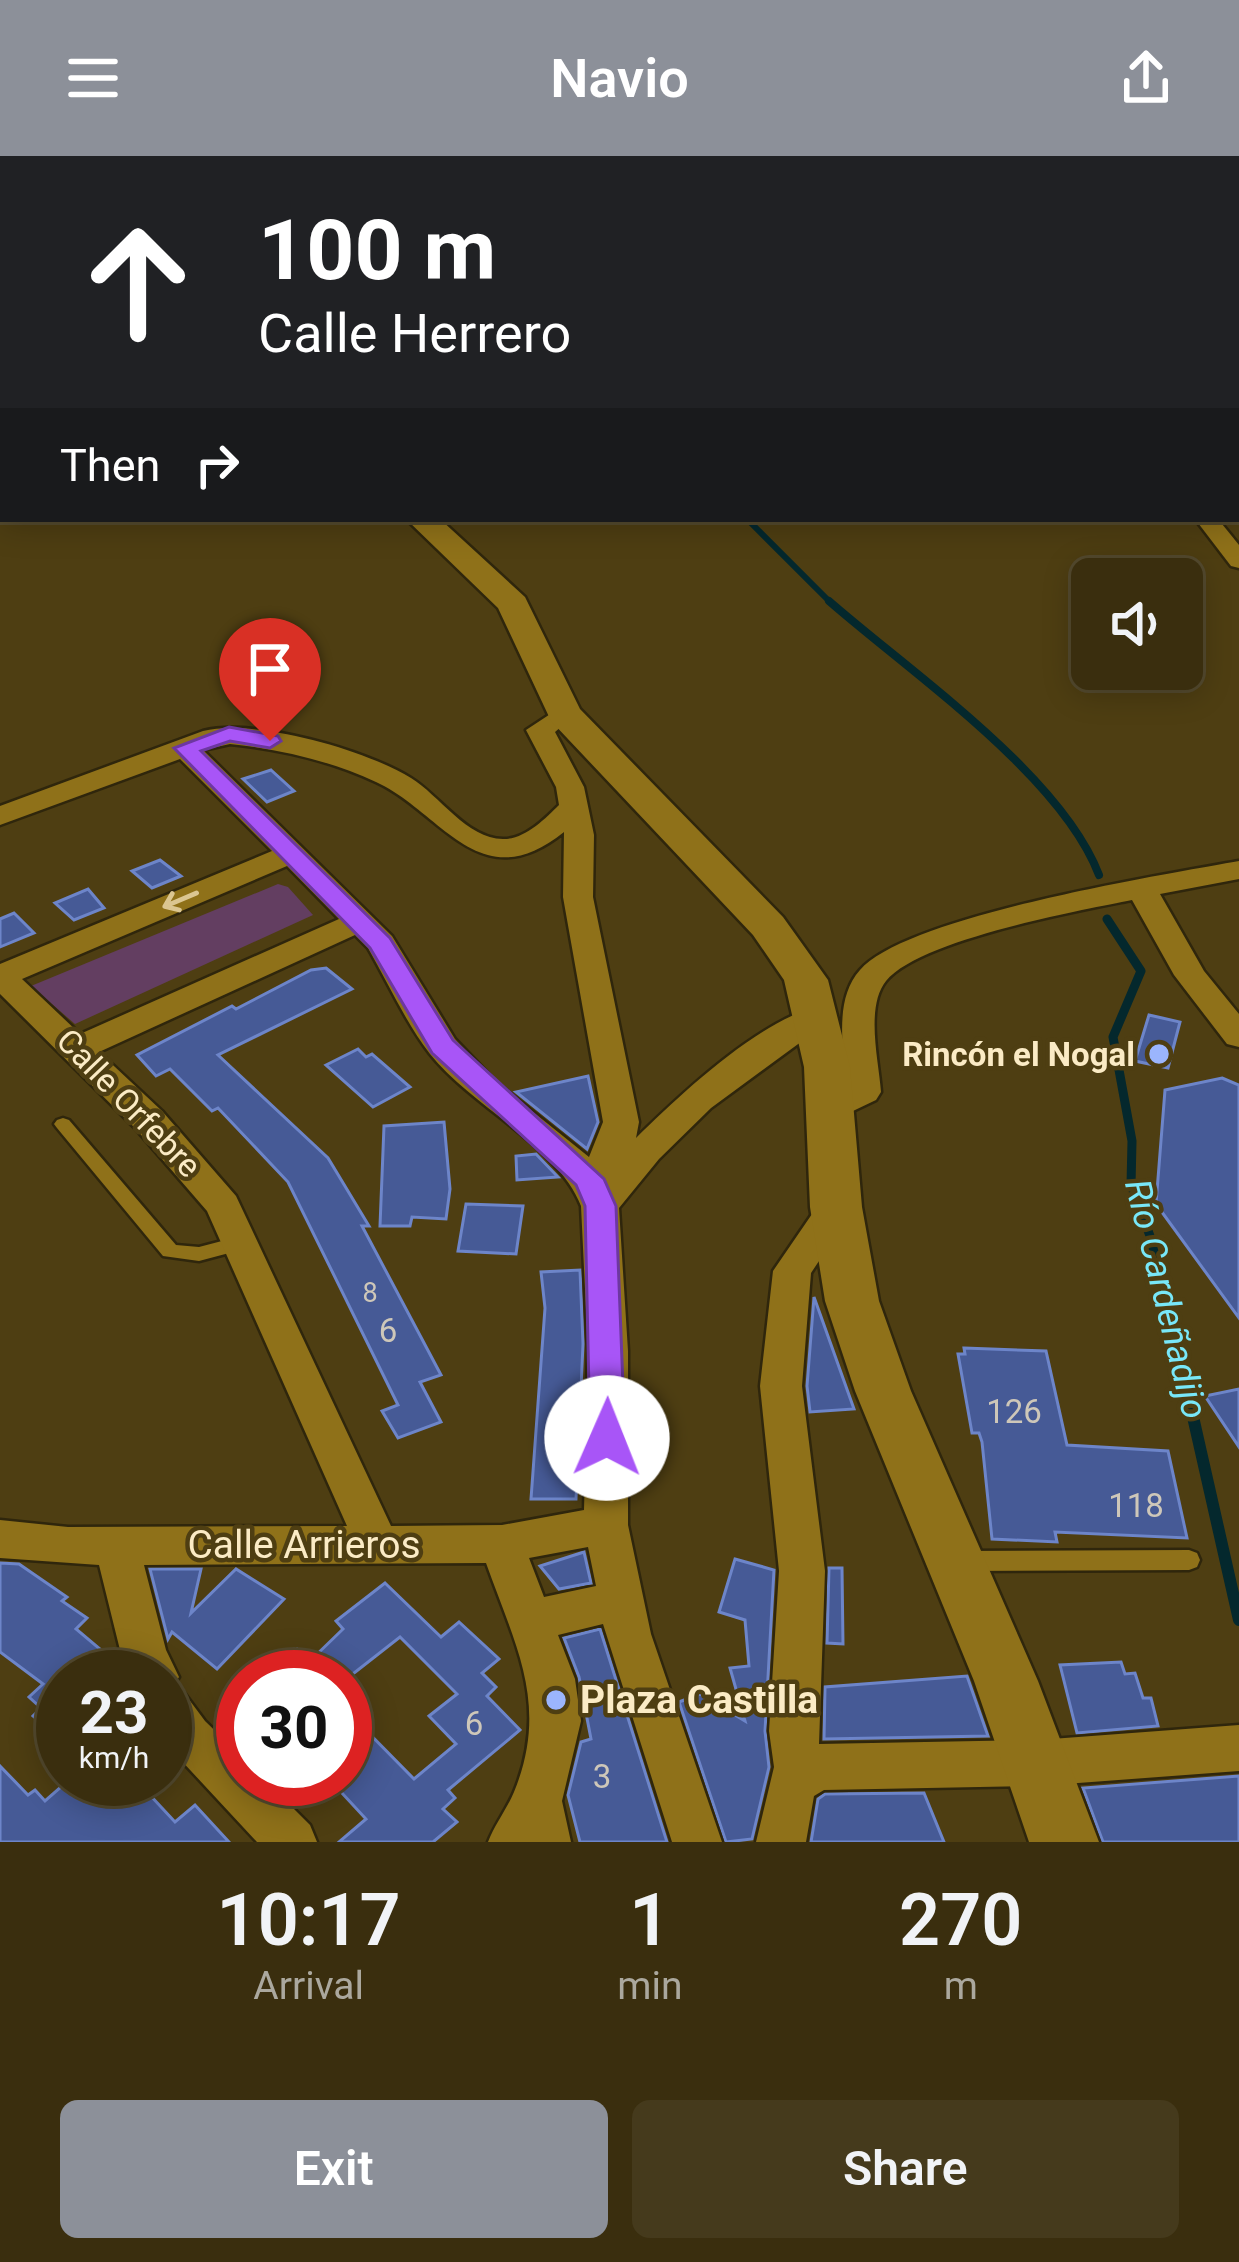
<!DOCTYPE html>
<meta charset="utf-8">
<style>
:root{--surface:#3a2e0e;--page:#453a1c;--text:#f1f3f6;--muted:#aba89e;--line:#544a2e;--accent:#8c9099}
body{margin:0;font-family:Roboto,sans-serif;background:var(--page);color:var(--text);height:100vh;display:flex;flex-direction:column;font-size:45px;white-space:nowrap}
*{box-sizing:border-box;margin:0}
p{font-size:39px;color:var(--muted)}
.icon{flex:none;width:66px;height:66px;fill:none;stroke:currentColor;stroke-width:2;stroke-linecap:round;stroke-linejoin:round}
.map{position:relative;height:1686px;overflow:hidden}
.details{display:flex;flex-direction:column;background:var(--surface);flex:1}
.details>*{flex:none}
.hud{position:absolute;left:0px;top:0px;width:1239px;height:366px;box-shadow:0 6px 30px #0003,0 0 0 3px var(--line);background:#202124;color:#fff;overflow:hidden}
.controls{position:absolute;left:1071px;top:402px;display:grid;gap:24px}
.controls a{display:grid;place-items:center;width:132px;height:132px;border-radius:18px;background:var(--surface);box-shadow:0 6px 30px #0003,0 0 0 3px var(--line);font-size:60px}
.speed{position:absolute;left:36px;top:1494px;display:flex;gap:24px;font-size:60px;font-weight:700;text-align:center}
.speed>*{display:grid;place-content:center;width:156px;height:156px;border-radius:50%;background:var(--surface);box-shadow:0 6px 30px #0003,0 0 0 3px var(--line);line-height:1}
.speed small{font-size:30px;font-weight:400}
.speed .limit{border:18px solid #d22;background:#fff;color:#111}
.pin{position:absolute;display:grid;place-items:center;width:102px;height:102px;color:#fff;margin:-123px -51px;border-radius:50% 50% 50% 0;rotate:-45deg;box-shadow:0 0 12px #0007}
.pin .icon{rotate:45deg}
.me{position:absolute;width:132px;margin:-66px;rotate:1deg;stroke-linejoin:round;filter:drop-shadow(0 0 9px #0008)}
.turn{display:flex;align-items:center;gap:42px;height:252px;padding:0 60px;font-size:54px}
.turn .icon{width:156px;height:156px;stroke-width:2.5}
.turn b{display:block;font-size:84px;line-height:102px}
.then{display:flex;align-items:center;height:114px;padding:0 60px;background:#0003;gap:24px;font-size:45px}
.eta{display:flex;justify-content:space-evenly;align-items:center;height:204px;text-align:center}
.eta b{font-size:72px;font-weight:600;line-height:84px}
.action{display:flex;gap:24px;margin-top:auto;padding:24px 60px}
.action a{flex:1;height:138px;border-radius:18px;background:var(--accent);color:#fff;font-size:48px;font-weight:600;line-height:138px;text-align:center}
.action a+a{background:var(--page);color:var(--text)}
header{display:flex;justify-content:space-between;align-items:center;height:156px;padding:0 60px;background:var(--accent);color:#fff;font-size:54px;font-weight:600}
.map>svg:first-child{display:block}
</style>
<header><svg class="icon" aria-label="menu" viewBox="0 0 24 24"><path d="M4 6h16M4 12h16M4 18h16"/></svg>Navio<svg class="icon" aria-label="share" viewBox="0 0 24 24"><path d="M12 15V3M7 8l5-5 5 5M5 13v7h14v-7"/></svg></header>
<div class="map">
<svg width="1239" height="1686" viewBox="0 0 1239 1686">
<rect width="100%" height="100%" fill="#4e3e12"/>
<polygon fill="#633e61" points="278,728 288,731 313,759 75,868 31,830"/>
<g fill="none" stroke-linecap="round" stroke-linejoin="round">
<polyline stroke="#04282d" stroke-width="6" points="747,363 832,448"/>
<path stroke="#04282d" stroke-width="8" d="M829 445C910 516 1061 619 1099 719"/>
<polyline stroke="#04282d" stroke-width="9" points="1107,763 1141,815 1113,881 1132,985 1131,1029 1150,1080 1173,1171"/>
<polyline stroke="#04282d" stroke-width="12" points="1172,1168 1239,1464"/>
</g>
<g fill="#465a96" stroke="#6d85c9" stroke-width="3">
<polygon points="271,614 294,635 267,646 243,623"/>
<polygon points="160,704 181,720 152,732 132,715"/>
<polygon points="88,733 104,752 74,764 55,747"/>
<polygon points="14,757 34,777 0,791 0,763"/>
<polygon points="326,812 352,833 218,899 328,1002 369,1070 362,1070 441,1219 420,1226 441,1266 398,1282 382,1255 398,1249 288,1026 218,952 212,955 170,913 156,920 137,899 232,850 236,853 311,814"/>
<polygon points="1149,859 1180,866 1168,912 1135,905"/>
<polygon points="358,893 366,901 372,898 410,931 373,951 326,909"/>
<polygon points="588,920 598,966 587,993 516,936"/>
<polygon points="1222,922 1239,929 1239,1162 1156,1048 1165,934"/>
<polygon points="444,966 450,1033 446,1063 412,1061 410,1070 380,1070 384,970"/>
<polygon points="536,998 558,1021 517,1024 516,1000"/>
<polygon points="466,1048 523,1050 516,1098 458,1095"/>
<polygon points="580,1114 583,1188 576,1343 531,1343 545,1152 541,1116"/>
<polygon points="814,1141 854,1253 810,1256 807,1230"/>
<polygon points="964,1192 1046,1195 1067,1289 1168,1295 1187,1382 1055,1376 1057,1386 992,1383 982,1286 979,1277 972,1277 958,1198 965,1198"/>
<polygon points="1239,1233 1239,1291 1205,1240"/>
<polygon points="584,1396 591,1427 559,1433 540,1410"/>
<polygon points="735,1403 774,1414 765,1575 769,1611 752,1683 726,1686 679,1546 700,1538 745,1565 730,1512 749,1510 745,1464 719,1456"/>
<polygon points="0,1407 19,1408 67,1441 62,1445 87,1462 76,1473 113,1504 94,1521 63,1521 63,1587 33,1560 41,1552 29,1541 43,1528 0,1496"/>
<polygon points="829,1412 842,1412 843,1488 827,1487"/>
<polygon points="150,1413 201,1413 191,1457 236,1413 284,1443 217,1513 172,1476 168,1483"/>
<polygon points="385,1427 441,1481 459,1466 499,1503 482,1517 496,1531 487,1540 520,1574 448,1634 455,1642 443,1653 457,1666 433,1686 339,1686 366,1663 329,1623 345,1623 345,1553 414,1623 456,1588 429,1560 457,1538 400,1481 349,1521 262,1521 297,1493 310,1505 343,1473 336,1465"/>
<polygon points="600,1473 667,1686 580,1686 568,1639 581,1586 591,1583 579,1521 564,1482"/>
<polygon points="1121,1506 1125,1518 1135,1517 1143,1542 1151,1542 1158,1570 1077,1577 1060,1509"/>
<polygon points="967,1520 988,1580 824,1583 825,1531"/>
<polygon points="0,1610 28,1639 35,1634 45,1645 70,1623 135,1623 175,1666 195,1649 229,1686 0,1686"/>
<polygon points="1239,1620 1239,1686 1103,1686 1083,1632"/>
<polygon points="924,1637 944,1686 811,1686 818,1643 825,1638"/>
</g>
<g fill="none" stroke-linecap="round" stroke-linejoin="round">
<g stroke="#2f260c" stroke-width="5">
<g id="lane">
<polygon points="63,962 69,964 176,1089 199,1091 241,1080 248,1082 251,1087 248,1092 199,1105 163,1100 57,972 54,968 57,964"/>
<polygon points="1189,1394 1197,1397 1200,1404 1197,1411 1189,1414 964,1415 956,1412 953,1405 956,1398 964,1395"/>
</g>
</g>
<g stroke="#2f260c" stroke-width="5">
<g id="street">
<polygon points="438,0 454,0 455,3 439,3"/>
<polygon points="768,0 790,0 792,3 770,3"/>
<polygon points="938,0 959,0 961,3 940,3"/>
<polygon points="1080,0 1101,0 1103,3 1082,3"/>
<polygon points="1236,54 1239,55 1239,65 1236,64"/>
<polygon points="1236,154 1239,155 1239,167 1236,166"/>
<polygon points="1236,265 1239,265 1236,283"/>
<polygon points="1195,363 1218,363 1239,389 1239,412 1231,410"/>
<path d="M564 549 577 557 555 576 584 631 594 679 593 741 639 966 636 982C681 938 756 867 818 850L830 853 835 861 711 952 659 1003 619 1052 628 1195V1369L651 1478 722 1686H672L603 1468 558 1479 575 1523 581 1565 562 1645 571 1686H488C495 1668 507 1653 514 1636 550 1548 515 1489 486 1407L144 1409 166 1494 179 1521 176 1526 205 1565 243 1602V1623H264L310 1669 317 1686H257L165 1587V1521H131L120 1494 99 1409 0 1402V1364L68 1371 347 1370 207 1055 136 973 0 838V808L272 695 180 603 0 669V650L203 575C255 562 366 594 411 622 439 639 468 684 504 683 525 683 545 663 559 649L556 631 526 574ZM230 588C280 593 331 605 376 626 443 657 480 744 564 676L563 741 603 966 589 1001 497 927 455 883 392 780 203 594ZM287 710 339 763 80 878 22 823ZM355 779 368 792C388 827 406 867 430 898 472 951 557 989 581 1050L588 1195 584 1354 502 1369 391 1370 236 1040 162 955 99 896ZM588 1391 596 1430 544 1441 529 1402Z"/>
<path d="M1239 705V723L1160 738 1204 815 1239 858V891L1227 888 1174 819 1132 744C1077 755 919 784 886 825 865 851 879 906 881 936L876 944 832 965 820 961 814 953 820 945 846 931C844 894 833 844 860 814 907 760 1161 719 1239 705Z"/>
<polygon points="836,1038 849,1042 855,1051 811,1117 802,1230 825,1415 819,1588 1038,1584 1239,1569 1239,1615 1038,1630 824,1634 814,1640 806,1686 756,1686 774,1611 769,1575 779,1415 760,1230 773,1115 823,1042"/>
</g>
</g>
<g stroke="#2f260c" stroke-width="5">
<polygon id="secondary" points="406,363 440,363 525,441 580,553 783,761 828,824 850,911 862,1051 879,1145 911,1235 1038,1525 1099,1686 1029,1686 974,1525 855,1235 825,1145 810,1051 804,911 784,824 753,779 551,565 498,452"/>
</g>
<use href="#lane" fill="#8f7119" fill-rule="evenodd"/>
<use href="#street" fill="#8f7119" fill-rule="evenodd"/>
<use href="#secondary" fill="#8f7119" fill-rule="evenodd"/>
</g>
<defs><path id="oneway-shaft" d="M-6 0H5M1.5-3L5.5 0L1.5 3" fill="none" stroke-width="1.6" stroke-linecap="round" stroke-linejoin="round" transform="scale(3)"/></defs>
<use stroke="#dbc691" href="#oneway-shaft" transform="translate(180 744) rotate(157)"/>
<polygon fill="#a855f7" stroke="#6d37a1" stroke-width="3" points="229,571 278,580 281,585 270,592 230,585 201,595 390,782 453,884 604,1023 616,1050 625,1282 620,1292 607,1296 595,1292 590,1282 585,1050 576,1029 432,897 370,792 174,592"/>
<g fill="#9bb5fd" stroke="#4e3e12" stroke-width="4.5">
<circle cx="1159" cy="898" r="12"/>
<circle cx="556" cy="1544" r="12"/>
</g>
<g text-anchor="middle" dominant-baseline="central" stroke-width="9" stroke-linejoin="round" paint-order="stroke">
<g font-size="27" fill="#cec7b9">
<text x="370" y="1137">8</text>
</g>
<g font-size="33" font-weight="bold" fill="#fbebc5" stroke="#4e3e12" text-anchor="end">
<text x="1135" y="898">Rincón el Nogal</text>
</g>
<g font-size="33" fill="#fbebc5" stroke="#4e3e12">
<text transform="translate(129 947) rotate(46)">Calle Orfebre</text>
</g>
<g font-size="33" fill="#cec7b9">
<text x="388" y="1174">6</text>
<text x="1014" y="1255">126</text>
<text x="1136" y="1349">118</text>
<text x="474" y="1567">6</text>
<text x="602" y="1620">3</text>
</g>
<g font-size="36" font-style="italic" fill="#78e7f8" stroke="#4e3e12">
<text transform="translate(1166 1143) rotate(76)">Río Cardeñadijo</text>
</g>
<g font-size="39" fill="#fbebc5" stroke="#4e3e12">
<text x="304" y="1389">Calle Arrieros</text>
</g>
<g font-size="39" font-weight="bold" fill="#fbebc5" stroke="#4e3e12" text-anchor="start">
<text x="580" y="1544">Plaza Castilla</text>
</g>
</g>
</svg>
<div class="controls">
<a><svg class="icon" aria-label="sound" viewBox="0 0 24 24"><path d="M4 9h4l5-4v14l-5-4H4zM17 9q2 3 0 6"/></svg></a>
</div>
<div class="speed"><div>23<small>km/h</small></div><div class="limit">30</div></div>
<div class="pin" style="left:270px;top:585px;background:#d93025"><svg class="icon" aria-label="arrive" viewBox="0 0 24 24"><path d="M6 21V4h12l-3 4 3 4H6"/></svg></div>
<svg class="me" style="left:607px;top:1282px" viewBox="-20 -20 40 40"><circle r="19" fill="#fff"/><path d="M0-13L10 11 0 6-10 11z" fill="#a855f7"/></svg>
<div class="hud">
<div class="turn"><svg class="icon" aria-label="ahead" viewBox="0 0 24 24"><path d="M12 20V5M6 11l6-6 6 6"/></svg><div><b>100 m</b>Calle Herrero</div></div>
<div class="then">Then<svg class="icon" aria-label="right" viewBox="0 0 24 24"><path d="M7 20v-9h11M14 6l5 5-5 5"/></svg></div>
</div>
</div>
<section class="details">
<div class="eta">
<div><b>10:17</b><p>Arrival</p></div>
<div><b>1</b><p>min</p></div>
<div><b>270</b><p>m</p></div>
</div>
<div class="action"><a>Exit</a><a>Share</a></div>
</section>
